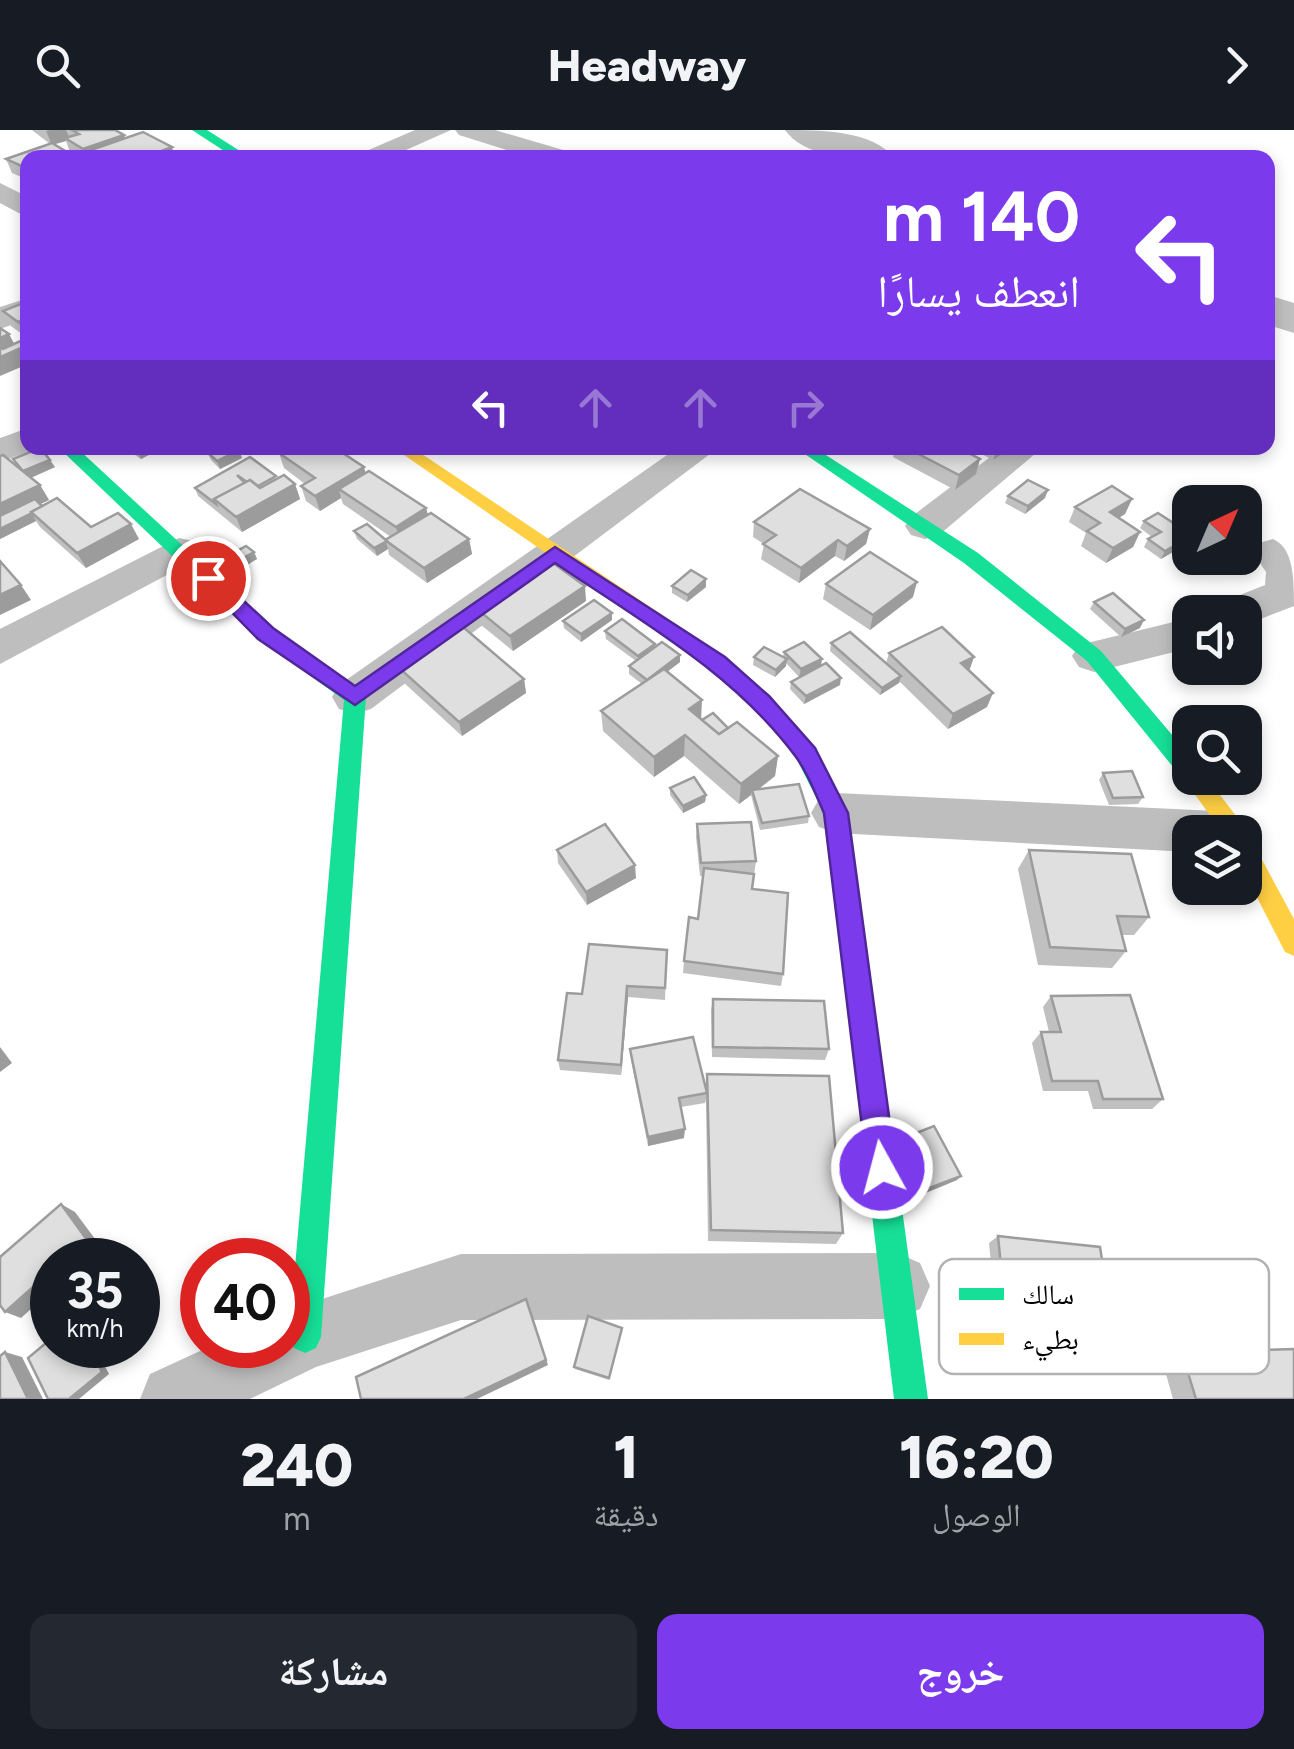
<!DOCTYPE html>
<html lang="ar">
<meta charset="utf-8">
<style>
:root{--surface:#171b24;--page:#242831;--text:#f1f3f6;--muted:#9ea1a6;--accent:#7c3aed}
body{margin:0;font-family:Figtree,"Noto Naskh Arabic",sans-serif;background:var(--page);color:var(--text);direction:rtl;height:100vh;display:flex;flex-direction:column;font-size:38px;white-space:nowrap}
*{box-sizing:border-box;margin:0}
p{font-size:32px;color:var(--muted)}
.icon{flex:none;width:55px;height:55px;fill:none;stroke:currentColor;stroke-width:2;stroke-linecap:round;stroke-linejoin:round}
.map{position:relative;height:1269px;overflow:hidden;direction:ltr}
.details{display:flex;flex-direction:column;background:var(--surface);flex:1}
.details>*{flex:none}
.hud{position:absolute;left:20px;top:20px;width:1255px;height:305px;border-radius:20px;box-shadow:0 5px 15px #0003;direction:rtl;background:#7c3aed;color:#fff;overflow:hidden}
.needle{width:65px;rotate:44deg}
.controls{position:absolute;left:1172px;top:355px;display:grid;gap:20px}
.controls a{display:grid;place-items:center;width:90px;height:90px;border-radius:20px;background:var(--surface);box-shadow:0 5px 15px #0003;font-size:50px}
.speed{position:absolute;left:30px;top:1108px;display:flex;gap:20px;font-size:50px;font-weight:700;text-align:center}
.speed>*{display:grid;place-content:center;width:130px;height:130px;border-radius:50%;background:var(--surface);box-shadow:0 5px 15px #0003;line-height:1}
.speed small{font-size:25px;font-weight:400}
.speed .limit{border:15px solid #d22;background:#fff;color:#111}
.pin{position:absolute;display:grid;place-items:center;width:85px;height:85px;color:#fff;margin:-42px;border:5px solid #fff;border-radius:50%;box-shadow:0 2px 10px #0007}
.me{position:absolute;width:110px;margin:-55px;rotate:353deg;stroke-linejoin:round;filter:drop-shadow(0 0 8px #0008)}
.turn{display:flex;align-items:center;gap:35px;height:210px;padding:0 30px;font-size:45px}
.turn .icon{width:130px;height:130px;stroke-width:2.5}
.turn b{display:block;font-size:70px;line-height:85px}
.lanes{display:flex;align-items:center;height:95px;padding:0 30px;background:#0003;justify-content:center;gap:50px;direction:ltr}
.lanes .off{opacity:.35}
.eta{display:flex;justify-content:space-evenly;align-items:center;height:170px;text-align:center}
.eta b{font-size:60px;font-weight:800;line-height:70px}
.action{display:flex;gap:20px;margin-top:auto;padding:20px 30px}
.action a{flex:1;height:115px;border-radius:20px;background:var(--accent);color:#fff;font-size:40px;font-weight:800;line-height:115px;text-align:center}
.action a+a{background:var(--page);color:var(--text)}
header{display:flex;justify-content:space-between;align-items:center;height:130px;padding:0 30px;background:var(--surface);font-size:45px;font-weight:800}
.map>svg:first-child{display:block}
</style>
<header><svg class="icon" aria-label="forward" viewBox="0 0 24 24"><path d="M9 5l7 7-7 7"/></svg>Headway<svg class="icon" aria-label="search" viewBox="0 0 24 24"><circle cx="10" cy="10" r="6"/><path d="M15 15l6 6"/></svg></header>
<div class="map">
<svg width="1294" height="1269" viewBox="0 0 1294 1269">
<rect width="100%" height="100%" fill="#fff"/>
<g fill="none" stroke-linecap="round" stroke-linejoin="round">
<g fill="#bfbfbf" fill-rule="evenodd">
<path d="M785 0C818 0 873 0 894 28 861 28 807 31 785 0Z"/>
<polygon points="1268,165 1294,173 1294,203 1268,195"/>
</g>
<g fill="#bebebe" fill-rule="evenodd">
<polygon points="415,0 451,0 388,28 350,28"/>
<polygon points="455,0 495,0 570,22 574,28 532,28 459,5"/>
<polygon points="0,53 28,67 28,88 0,73"/>
<polygon points="28,168 28,189 0,199 0,177"/>
<polygon points="28,298 28,318 39,318 0,332 0,308"/>
<polygon points="677,318 718,318 371,579 355,584 339,579 332,567 339,555"/>
<polygon points="1002,318 1042,318 939,405 925,409 911,405 905,396 911,387"/>
<polygon points="179,408 193,411 199,421 193,431 0,534 0,499"/>
<path d="M1273 409C1294 418 1294 450 1294 476L1245 495V482H1219L1225 471 1265 455 1266 442 1253 423 1259 413Z"/>
<polygon points="1190,488 1190,518 1094,542 1079,537 1072,526 1079,515"/>
<polygon points="836,663 1216,681 1234,687 1241,702 1190,702 1190,722 836,703 819,697 811,683 819,669"/>
<polygon points="897,1123 920,1133 930,1156 920,1179 897,1189 461,1190 316,1237 250,1269 140,1269 150,1244 213,1215 288,1215 288,1180 461,1124"/>
</g>
<g fill="#16e098" fill-rule="evenodd">
<polygon points="192,0 207,0 251,28 235,28"/>
<polygon points="59,318 77,318 272,498 366,567 321,1207 316,1218 305,1223 294,1218 289,1207 344,570 258,508"/>
<polygon points="796,318 815,318 978,423 1101,521 1190,626 1190,648 1198,648 1182,648 1087,531 964,433"/>
<polygon points="803,611 811,614 848,683 928,1269 894,1269 824,683 792,620 795,614"/>
</g>
<g fill="#ffcf43" fill-rule="evenodd">
<polygon points="394,318 413,318 725,527 770,566 811,614 814,620 811,626 795,626 754,578 711,537"/>
<polygon points="1190,640 1190,648 1207,648 1243,695 1247,702 1245,706 1245,702 1222,702 1183,648"/>
<polygon points="1245,710 1253,713 1294,789 1294,826 1285,822 1245,744"/>
</g>
</g>
<g fill="#c0c0c0">
<polygon points="32,0 115,0 124,5 125,8 175,28 79,28 70,22 66,11 54,14 28,28 28,50 12,43 6,29 50,14"/>
<polygon points="28,171 28,206 26,207 11,196 3,181"/>
<polygon points="125,318 162,318 141,329"/>
<polygon points="896,318 959,318 980,329 976,344 955,360 893,327"/>
<polygon points="977,318 1011,318 993,330 976,321"/>
<polygon points="208,323 242,328 220,339 211,330"/>
<polygon points="279,323 366,343 426,378 428,385 469,409 472,424 427,453 389,425 388,419 377,426 357,409 354,401 386,410 391,407 343,374 341,368 320,381 306,371 301,356 305,354 284,338"/>
<polygon points="0,326 16,336 13,329 55,337 31,348 40,355 49,370 40,374 91,397 139,409 86,438 40,397 36,391 0,409"/>
<polygon points="277,348 295,354 300,369 242,402 198,366 195,358"/>
<polygon points="1008,366 1045,368 1025,384 1005,373"/>
<polygon points="1132,369 1125,384 1119,388 1140,402 1133,417 1106,433 1081,416 1086,403 1069,392 1075,377"/>
<polygon points="1144,391 1188,413 1161,429 1144,417 1148,409 1152,407 1140,398"/>
<polygon points="754,392 870,399 866,414 844,431 835,426 799,453 761,429 764,414 753,407"/>
<polygon points="254,422 257,429 236,442 228,436 225,428"/>
<polygon points="706,449 706,457 687,472 672,463 672,456"/>
<polygon points="826,454 913,467 870,500 823,469"/>
<polygon points="586,471 513,521 481,495 478,480"/>
<polygon points="1094,472 1140,498 1121,507 1090,479"/>
<polygon points="612,483 612,490 581,512 564,498 563,491"/>
<polygon points="605,501 680,525 680,532 667,542 701,589 728,598 778,626 775,646 758,660 809,686 808,693 760,700 751,665 739,674 684,626 654,647 603,601 601,581 642,554 629,544 629,536 636,531 606,509"/>
<polygon points="831,513 886,533 889,523 974,527 969,541 987,577 948,599 900,552 880,565 830,521"/>
<polygon points="784,522 821,536 840,555 804,574 790,559 791,552 799,547 786,533 786,536 775,547 753,535 754,527 783,527"/>
<polygon points="398,537 524,549 526,563 462,606 402,551"/>
<polygon points="1103,643 1143,667 1138,674 1109,675 1099,650"/>
<polygon points="670,658 706,665 705,672 683,683 670,665"/>
<polygon points="697,694 756,731 752,759 783,844 781,856 683,843 684,831 698,789 703,746 700,746 696,707"/>
<polygon points="557,720 636,748 587,775 558,733"/>
<polygon points="1029,720 1149,787 1134,805 1122,805 1126,821 1112,838 1038,835 1018,739"/>
<polygon points="667,820 665,870 628,867 621,945 560,940 558,930 582,864"/>
<polygon points="1051,866 1163,969 1152,979 1093,979 1088,961 1043,961 1032,913 1041,902 1049,902 1043,877"/>
<polygon points="713,869 829,919 825,930 712,927 711,880"/>
<polygon points="630,919 705,958 707,944 843,1103 836,1114 708,1111 706,970 705,973 681,977 684,1008 648,1016 631,930"/>
<polygon points="901,1009 957,1050 923,1064 898,1014"/>
<polygon points="998,1106 1111,1187 1099,1192 996,1182 989,1113"/>
<polygon points="622,1201 609,1250 575,1239 574,1237"/>
<polygon points="1182,1223 1294,1269 1173,1269 1162,1230"/>
</g>
<g fill="#9c9c9c">
<polygon points="50,0 66,0 70,9 65,8 66,11 52,15 46,1"/>
<polygon points="124,5 129,19 88,21 90,28 86,28 83,19"/>
<polygon points="172,17 175,28 143,28"/>
<polygon points="28,188 28,206 26,207 18,192"/>
<polygon points="9,204 17,219 0,224 0,208"/>
<polygon points="28,215 28,234 0,246 0,227"/>
<polygon points="135,318 162,318 141,329"/>
<polygon points="1003,318 1011,318 993,330 996,323"/>
<polygon points="239,320 242,328 220,339 217,331"/>
<polygon points="980,329 976,344 955,360 959,345"/>
<polygon points="50,330 55,337 28,349 23,341"/>
<polygon points="364,337 368,352 339,359 341,368 320,381 315,366"/>
<polygon points="295,354 300,369 242,402 236,387"/>
<polygon points="40,355 49,370 0,394 0,374"/>
<polygon points="1048,360 1045,368 1025,384 1028,376"/>
<polygon points="1132,369 1125,384 1103,397 1110,382"/>
<polygon points="426,378 430,393 400,412 396,397"/>
<polygon points="32,383 36,391 0,409 0,399"/>
<polygon points="131,394 139,409 86,438 77,423"/>
<polygon points="870,399 866,414 844,431 847,416"/>
<polygon points="1140,402 1133,417 1106,433 1113,418"/>
<polygon points="1190,407 1188,413 1161,429 1165,421"/>
<polygon points="469,409 472,424 427,453 424,438"/>
<polygon points="838,410 835,426 799,453 801,438"/>
<polygon points="386,412 388,419 377,426 374,418"/>
<polygon points="254,422 257,429 236,442 232,434"/>
<polygon points="706,449 706,457 687,472 688,465"/>
<polygon points="917,452 913,467 870,500 873,485"/>
<polygon points="21,455 31,470 0,485 0,465"/>
<polygon points="585,456 586,471 513,521 510,506"/>
<polygon points="612,483 612,490 581,512 581,504"/>
<polygon points="1144,490 1140,498 1121,507 1125,499"/>
<polygon points="655,514 655,521 638,533 638,526"/>
<polygon points="680,525 680,532 647,557 647,550"/>
<polygon points="974,527 969,541 961,533"/>
<polygon points="787,529 786,536 775,547 776,540"/>
<polygon points="822,529 821,536 799,547 801,539"/>
<polygon points="901,546 899,553 880,565 882,558"/>
<polygon points="841,548 840,555 804,574 806,566"/>
<polygon points="524,549 526,563 462,606 459,592"/>
<polygon points="993,563 987,577 948,599 953,584"/>
<polygon points="702,570 701,591 689,579"/>
<polygon points="685,605 684,626 654,647 654,627"/>
<polygon points="778,626 775,646 753,663 752,660 751,665 739,674 741,654"/>
<polygon points="706,665 705,672 683,683 683,676"/>
<polygon points="635,735 636,748 587,775 586,762"/>
<polygon points="627,856 628,867 621,945 621,935"/>
<polygon points="0,917 12,933 0,942"/>
<polygon points="685,999 684,1008 648,1016 648,1007"/>
<polygon points="961,1046 957,1050 923,1064 927,1059"/>
<polygon points="61,1074 75,1082 101,1117 86,1130 64,1130"/>
<polygon points="52,1140 52,1160 21,1188 5,1182"/>
<polygon points="526,1169 548,1235 477,1269 464,1269"/>
<polygon points="88,1215 94,1215 109,1244 79,1269 69,1269"/>
<polygon points="5,1222 22,1227 43,1269 28,1269"/>
</g>
<g fill="#dfdfdf" stroke="#9c9c9c" stroke-width="2.5">
<polygon points="72,0 115,0 124,5 83,19 65,8 79,4"/>
<polygon points="143,2 172,17 143,28 98,28 88,21"/>
<polygon points="52,13 77,28 28,28 28,39 6,29"/>
<polygon points="28,171 28,188 18,192 3,181"/>
<polygon points="0,198 9,204 0,208"/>
<polygon points="27,208 28,215 0,227 0,216 3,219"/>
<polygon points="40,318 50,330 23,341 13,329"/>
<polygon points="219,318 236,318 239,320 217,331 208,323"/>
<polygon points="289,318 335,318 364,337 315,366 301,356 315,348 279,323"/>
<polygon points="907,318 959,318 980,329 959,345"/>
<polygon points="986,318 1003,318 996,323"/>
<polygon points="3,325 40,355 0,374 0,326"/>
<polygon points="250,327 276,346 258,356 250,350 247,352 237,345 245,353 214,369 216,374 195,358"/>
<polygon points="369,341 426,378 396,397 339,359"/>
<polygon points="284,345 295,354 236,387 214,369 250,350 260,358"/>
<polygon points="1028,350 1048,360 1028,376 1008,366"/>
<polygon points="1112,356 1132,369 1110,382 1140,402 1113,418 1087,401 1100,393 1075,377"/>
<polygon points="800,359 870,399 847,416 838,410 801,438 763,414 776,405 754,392"/>
<polygon points="57,368 91,397 118,383 131,394 77,423 31,382"/>
<polygon points="35,369 42,376 31,382 32,383 0,399 0,386"/>
<polygon points="431,383 469,409 424,438 385,410"/>
<polygon points="1158,383 1190,404 1190,407 1165,421 1148,409 1161,402 1144,391"/>
<polygon points="367,394 387,411 374,418 354,401"/>
<polygon points="246,416 254,422 232,434 225,428"/>
<polygon points="870,422 917,452 873,485 826,454"/>
<polygon points="0,431 21,455 0,465"/>
<polygon points="553,433 585,456 510,506 478,480"/>
<polygon points="691,440 706,449 688,465 672,456"/>
<polygon points="1113,463 1144,490 1125,499 1094,472"/>
<polygon points="594,470 612,483 581,504 563,491"/>
<polygon points="622,489 655,514 638,526 605,501"/>
<polygon points="463,497 524,549 459,592 398,537"/>
<polygon points="942,497 974,527 961,533 993,563 953,584 889,523"/>
<polygon points="850,502 901,546 882,558 831,513"/>
<polygon points="662,512 680,525 647,550 629,536"/>
<polygon points="804,512 822,529 801,539 784,522"/>
<polygon points="764,517 787,529 776,540 754,527"/>
<polygon points="826,533 841,548 806,566 791,552"/>
<polygon points="664,539 702,570 689,579 719,604 737,592 778,626 741,654 685,605 654,627 601,581"/>
<polygon points="713,583 728,598 719,604 702,590"/>
<polygon points="1132,641 1143,667 1113,668 1103,643"/>
<polygon points="694,647 706,665 683,676 670,658"/>
<polygon points="799,654 809,686 762,693 752,660"/>
<polygon points="751,692 756,731 701,733 697,694"/>
<polygon points="605,694 635,735 586,762 557,720"/>
<polygon points="1029,720 1131,724 1149,787 1117,786 1126,821 1050,817"/>
<polygon points="704,738 754,744 752,759 788,763 783,844 684,831 689,787 698,789"/>
<polygon points="589,814 667,820 665,858 627,856 621,935 558,930 567,863 582,864"/>
<polygon points="1130,865 1163,969 1103,969 1098,951 1052,951 1041,902 1061,902 1051,866"/>
<polygon points="713,869 824,871 829,919 713,917"/>
<polygon points="693,907 707,963 679,968 685,999 648,1007 630,919"/>
<polygon points="707,944 829,946 843,1103 711,1100"/>
<polygon points="934,996 961,1046 927,1059 901,1009"/>
<polygon points="61,1074 87,1110 64,1130 52,1130 52,1140 5,1182 0,1175 0,1127"/>
<polygon points="998,1106 1100,1117 1111,1187 1005,1176"/>
<polygon points="526,1169 546,1230 464,1269 361,1269 356,1247"/>
<polygon points="588,1186 622,1198 609,1248 574,1237"/>
<polygon points="52,1208 52,1215 88,1215 102,1242 69,1269 48,1269 28,1228"/>
<polygon points="1294,1219 1294,1269 1196,1269 1182,1223"/>
<polygon points="5,1222 28,1269 0,1269 0,1226"/>
</g>
<path fill="#7c3aed" stroke="#51269a" stroke-width="2.5" d="M555 417 725 527 769 566 815 618 848 683 896 1038 892 1048 882 1053 871 1048 867 1038 824 683C816 665 808 643 796 627 734 543 641 491 555 433L355 575 258 509 198 448 208 442 215 444 273 498 355 556Z"/>
<rect x="939" y="1129" width="330" height="115" rx="15" fill="#fff" stroke="#b2b2b2" stroke-width="2.5"/>
<rect x="959" y="1158" width="45" height="12" fill="#16e098"/>
<rect x="959" y="1203" width="45" height="12" fill="#ffcf43"/>
<g font-size="28" fill="#000">
<text x="1022" y="1174">سالك</text>
<text x="1022" y="1219">بطيء</text>
</g>
</svg>
<div class="controls">
<a><svg class="needle" viewBox="-14 -14 28 28"><path d="M0-13l5 13h-10z" fill="#e53935"/><path d="M0 13l5-13h-10z" fill="#9ea1a6"/></svg></a>
<a><svg class="icon" aria-label="sound" viewBox="0 0 24 24"><path d="M4 9h4l5-4v14l-5-4H4zM17 9q2 3 0 6"/></svg></a>
<a><svg class="icon" aria-label="search" viewBox="0 0 24 24"><circle cx="10" cy="10" r="6"/><path d="M15 15l6 6"/></svg></a>
<a><svg class="icon" aria-label="layers" viewBox="0 0 24 24"><path d="M12 4l9 5-9 5-9-5zM3 14l9 5 9-5"/></svg></a>
</div>
<div class="speed"><div>35<small>km/h</small></div><div class="limit">40</div></div>
<div class="pin" style="left:208px;top:448px;background:#d93025"><svg class="icon" aria-label="arrive" viewBox="0 0 24 24"><path d="M6 21V4h12l-3 4 3 4H6"/></svg></div>
<svg class="me" style="left:882px;top:1038px" viewBox="-20 -20 40 40"><circle r="17" fill="#7c3aed" stroke="#fff" stroke-width="3"/><path d="M0-11L8 9 0 5-8 9z" fill="#fff"/></svg>
<div class="hud">
<div class="turn"><svg class="icon" aria-label="left" viewBox="0 0 24 24"><path d="M17 20v-9H6M10 6l-5 5 5 5"/></svg><div><b>140 m</b>انعطف يسارًا</div></div>
<div class="lanes"><svg class="icon" aria-label="left" viewBox="0 0 24 24"><path d="M17 20v-9H6M10 6l-5 5 5 5"/></svg><svg class="icon off" aria-label="ahead" viewBox="0 0 24 24"><path d="M12 20V5M6 11l6-6 6 6"/></svg><svg class="icon off" aria-label="ahead" viewBox="0 0 24 24"><path d="M12 20V5M6 11l6-6 6 6"/></svg><svg class="icon off" aria-label="right" viewBox="0 0 24 24"><path d="M7 20v-9h11M14 6l5 5-5 5"/></svg></div>
</div>
</div>
<section class="details">
<div class="eta">
<div><b>16:20</b><p>الوصول</p></div>
<div><b>1</b><p>دقيقة</p></div>
<div><b>240</b><p>m</p></div>
</div>
<div class="action"><a>خروج</a><a>مشاركة</a></div>
</section>
